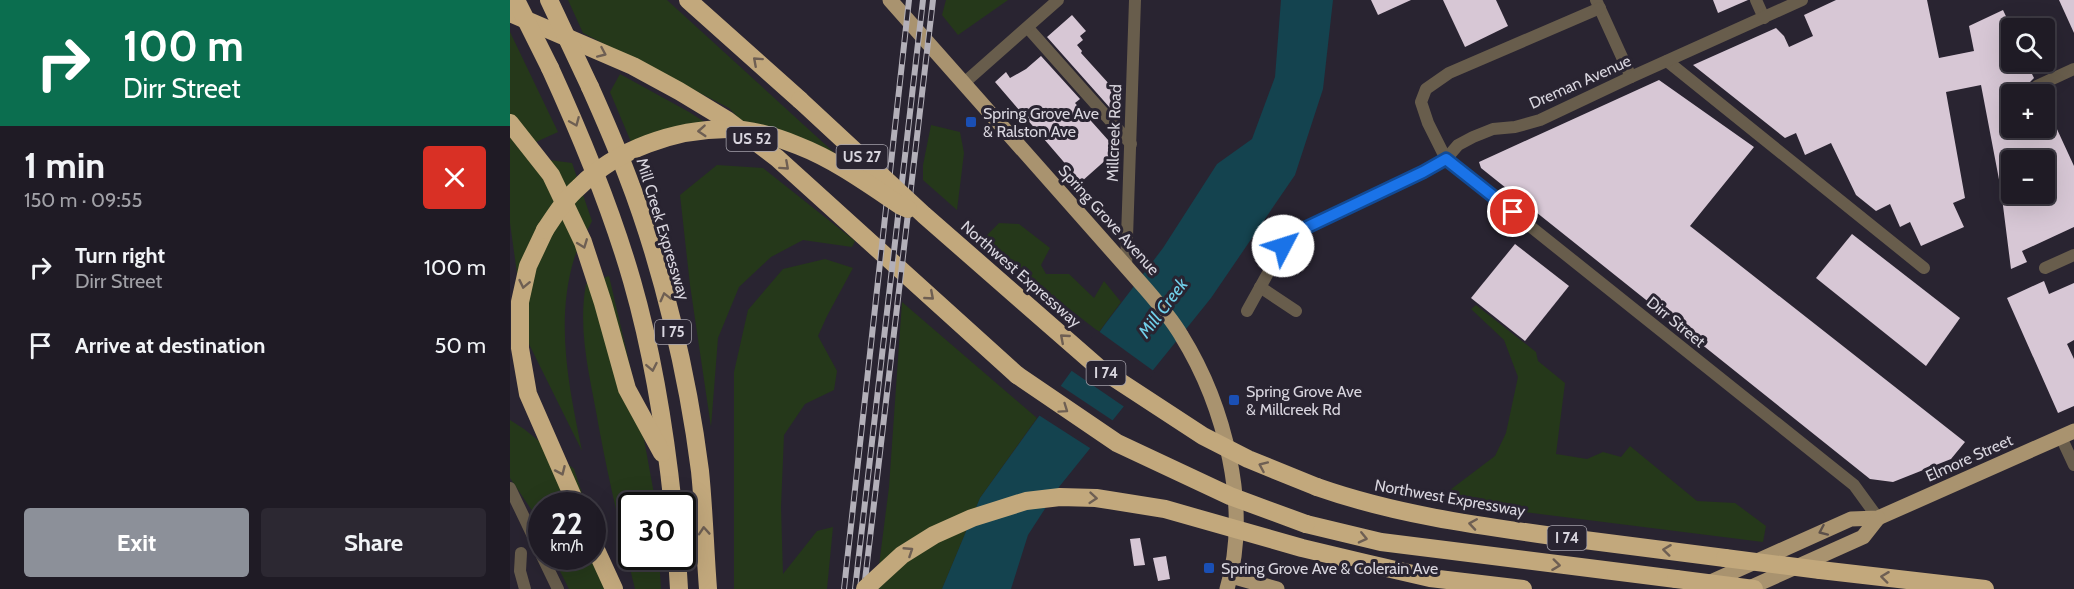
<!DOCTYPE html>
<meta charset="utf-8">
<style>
:root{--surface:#1f1b25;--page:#2c2832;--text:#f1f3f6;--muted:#a1a1a7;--line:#3c3942;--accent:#8c9099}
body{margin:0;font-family:Cabin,sans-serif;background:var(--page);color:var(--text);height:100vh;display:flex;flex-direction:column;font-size:22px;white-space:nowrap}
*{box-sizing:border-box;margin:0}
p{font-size:20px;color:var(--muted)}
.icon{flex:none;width:33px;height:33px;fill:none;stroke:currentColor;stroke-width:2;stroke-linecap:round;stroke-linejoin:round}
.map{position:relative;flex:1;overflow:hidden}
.details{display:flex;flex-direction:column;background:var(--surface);width:510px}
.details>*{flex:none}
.banner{background:#0b6e4f;color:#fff;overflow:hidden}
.fabs{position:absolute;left:1491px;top:18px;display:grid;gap:12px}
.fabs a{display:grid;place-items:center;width:54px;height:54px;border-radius:6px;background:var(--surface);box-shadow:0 6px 24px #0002,0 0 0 2px var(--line);font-size:30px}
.speed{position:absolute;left:18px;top:492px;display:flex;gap:12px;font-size:30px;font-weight:700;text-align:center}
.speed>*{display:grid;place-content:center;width:78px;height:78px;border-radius:50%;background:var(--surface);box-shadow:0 6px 24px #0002,0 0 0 2px var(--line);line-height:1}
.speed small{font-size:15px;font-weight:400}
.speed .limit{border:3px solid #111;border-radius:9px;background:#fff;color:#111}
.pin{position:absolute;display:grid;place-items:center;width:51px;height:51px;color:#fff;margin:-26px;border:3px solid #fff;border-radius:50%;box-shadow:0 2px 6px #0007}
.me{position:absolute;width:66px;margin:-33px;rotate:50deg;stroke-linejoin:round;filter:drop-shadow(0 0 4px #0008)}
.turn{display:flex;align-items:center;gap:21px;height:126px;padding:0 24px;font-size:27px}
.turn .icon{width:78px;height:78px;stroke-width:2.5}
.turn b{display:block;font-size:42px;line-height:51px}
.round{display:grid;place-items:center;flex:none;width:63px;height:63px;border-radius:6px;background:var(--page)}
.summary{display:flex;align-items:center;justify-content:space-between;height:102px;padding:0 24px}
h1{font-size:36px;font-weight:700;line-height:45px}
.button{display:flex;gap:12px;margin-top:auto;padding:12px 24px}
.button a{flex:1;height:69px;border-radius:6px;background:var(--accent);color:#fff;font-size:24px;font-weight:700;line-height:69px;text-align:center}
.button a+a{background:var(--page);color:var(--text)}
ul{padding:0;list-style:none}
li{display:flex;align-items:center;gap:18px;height:78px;padding:0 24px}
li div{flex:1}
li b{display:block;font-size:22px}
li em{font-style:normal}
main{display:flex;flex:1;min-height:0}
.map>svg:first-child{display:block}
</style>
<main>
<section class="details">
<div class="banner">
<div class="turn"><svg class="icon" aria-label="right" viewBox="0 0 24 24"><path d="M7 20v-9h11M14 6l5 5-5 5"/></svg><div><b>100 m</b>Dirr Street</div></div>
</div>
<div class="summary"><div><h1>1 min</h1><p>150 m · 09:55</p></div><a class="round" style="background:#d93025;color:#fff"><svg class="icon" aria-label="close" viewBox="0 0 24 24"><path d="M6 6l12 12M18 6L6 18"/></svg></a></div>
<ul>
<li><svg class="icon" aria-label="right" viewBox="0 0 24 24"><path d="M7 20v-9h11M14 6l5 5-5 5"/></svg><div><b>Turn right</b><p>Dirr Street</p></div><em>100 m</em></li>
<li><svg class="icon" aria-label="arrive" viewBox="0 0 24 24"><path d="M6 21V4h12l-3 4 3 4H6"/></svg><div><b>Arrive at destination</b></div><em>50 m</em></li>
</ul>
<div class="button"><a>Exit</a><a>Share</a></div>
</section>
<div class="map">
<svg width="1564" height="589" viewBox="0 0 1564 589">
<rect width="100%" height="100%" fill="#292431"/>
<g fill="#25381a">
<polygon points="58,0 157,0 330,158 248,138 219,108 73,33"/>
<polygon points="436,0 498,0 448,35 432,15"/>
<path d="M0 32 48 132 26 142 32 159 62 163 82 221C76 233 68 246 64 259 45 322 59 388 72 451L16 338 0 223Z"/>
<polygon points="110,74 179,112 218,137 121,142 100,92"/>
<polygon points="421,125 450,132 454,153 447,210 413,180 413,165"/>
<polygon points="207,165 253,168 345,241 342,247 293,240 261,257 229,287 208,338 201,427 180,285 170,195"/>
<polygon points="489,223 509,224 540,248 531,265 536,274 559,274 584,298 594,281 611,302 589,332 539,293 475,237"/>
<polygon points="315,259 343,268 317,316 308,336 327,371 324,390 295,404 274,435 271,507 273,574 307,531 323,527 317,589 224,589 224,372 238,310 273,269"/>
<path d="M99 276 123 379 146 505 122 506V556L149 557 151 589H125C112 536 99 482 89 428 81 380 67 333 76 284Z"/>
<polygon points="392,302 527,418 470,498 432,589 366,589 379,487"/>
<polygon points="966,305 1026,352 1028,361 1055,383 1046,454 1077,459 1093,452 1111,457 1120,446 1187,501 1225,503 1256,526 1253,542 1007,511 954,501 940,490 985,456 996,433 1008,377 994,340 961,309"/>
<polygon points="0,420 14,429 64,469 76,505 32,506 31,532 21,509 0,478"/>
<polygon points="83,523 104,589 59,589 43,557 82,556"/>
</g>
<polygon fill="#14434f" points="771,0 823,0 813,89 785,175 701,298 549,487 518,535 501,589 432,589 470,498 596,323 653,248 707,164 742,139 765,77"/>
<g fill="#292431">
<polygon points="587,330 645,372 616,408 559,369"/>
<polygon points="548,384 605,422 583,450 527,414"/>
</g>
<g fill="#d7c7d5" fill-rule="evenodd">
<polygon points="861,0 901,0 868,15"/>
<polygon points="933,0 986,0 998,26 955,47"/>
<polygon points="1203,0 1238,0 1208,13"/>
<path d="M1326 0H1417L1429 58 1464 51 1459 26 1493 10 1502 29V62H1516L1524 78 1520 82 1519 89 1523 93 1531 94H1502V128H1534V101L1564 166V227L1512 251 1517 262 1501 269 1491 190 1471 85 1436 92 1455 198 1443 203 1454 227 1411 246 1400 222 1390 227 1380 204 1366 211 1346 195 1321 143 1295 155 1286 133 1275 138 1183 65 1266 28 1274 36 1279 47 1303 36 1294 15ZM1502 160H1534V194H1502Z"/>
<polygon points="1549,0 1564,0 1564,33"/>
<polygon points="562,15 576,31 570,36 573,40 567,45 572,51 571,53 610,96 609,118 537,37"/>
<polygon points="531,56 570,99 565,103 607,150 571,182 485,82 496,72 500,78 516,69"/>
<polygon points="1149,80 1244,147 1180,226 1455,442 1441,459 1383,482 1360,479 971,168 969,162"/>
<polygon points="1342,234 1450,318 1416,366 1306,278"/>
<polygon points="1005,244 1059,286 1015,341 961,298"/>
<polygon points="1534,281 1539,294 1564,283 1564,340 1557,344 1564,359 1564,406 1548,413 1497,298"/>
<polygon points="630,538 635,565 624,566 620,539"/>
<polygon points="656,556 660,579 648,581 643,558"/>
</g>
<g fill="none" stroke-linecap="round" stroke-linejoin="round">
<g stroke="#685d4c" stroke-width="12">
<polyline points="1086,0 1121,77"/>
<polyline points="1246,0 1254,18"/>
<polyline points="1090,8 939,73 916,89 911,102 918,123 936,159 1344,485 1368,518"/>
<polyline points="518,28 621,144"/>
<polyline points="1157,61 1414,268"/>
<polyline points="454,83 548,0"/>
<polyline points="1527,86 1564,69"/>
<polyline points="616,267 625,0"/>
<polyline points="1535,268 1564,255"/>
<polyline points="750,287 786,311"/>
<polyline points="737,311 773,246 780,238 791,230 913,173 936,159 948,145 963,137 983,129 1005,127 1030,120 1121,77 1292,0"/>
<polyline points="1551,437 1564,465"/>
<polyline points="0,488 32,555"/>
<polyline points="11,553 10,571 15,589"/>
<polyline points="32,556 48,589"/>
</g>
<g stroke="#a9936f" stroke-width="15">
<path d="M380 0 635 288C648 303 661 318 671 335 715 406 741 508 717 589"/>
<polyline points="721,576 767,589"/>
<polyline points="1196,584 1341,519 1368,518 1564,431"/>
<polyline points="1237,589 1353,537 1368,518"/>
</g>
<g stroke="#c2a87c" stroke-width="18">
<polyline points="178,0 290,100"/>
<polyline points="0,13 123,66 169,91 217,120 267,158 507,375"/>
<path d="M40 68C72 138 101 208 122 281 143 354 155 430 163 506"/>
<path d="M80 87C93 116 106 146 117 175 152 265 178 376 190 471 194 510 195 550 198 589"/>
<polyline points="0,123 41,175 73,242 93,303 117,389 152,453"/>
<polyline points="35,230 18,266 10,302 10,348 18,394 67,506"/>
<path d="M807 487C884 514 963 525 1043 536 1100 543 1157 551 1215 558"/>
<polyline points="796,524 871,542 1166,579"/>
<polyline points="82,541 104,589"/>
<polyline points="167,556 169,589"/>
<polyline points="1310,570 1475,589"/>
</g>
<g stroke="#b3b0b9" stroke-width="6">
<g id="rail">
<polyline points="334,589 399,0"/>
<polyline points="345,589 413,0"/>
<polyline points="354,589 423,0"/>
</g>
</g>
<use href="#rail" stroke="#292431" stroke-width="4" stroke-dasharray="11" stroke-linecap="butt"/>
<g stroke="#c2a87c" stroke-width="18">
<polyline points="6,0 40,68"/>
<polyline points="39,0 80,87"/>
<polyline points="290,100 414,215 589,368 693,436 738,459 807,487"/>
<path d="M35 230C45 215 55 199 69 187 107 149 165 129 218 129 242 129 267 137 289 146 325 160 358 184 391 206L398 209"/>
<polyline points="507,375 607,443 720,496 796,524"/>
<polyline points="1215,558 1310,570"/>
<polyline points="1166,579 1244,589"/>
<polyline points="355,589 392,555 424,535 462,518 516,501 550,497 586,498 655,509 792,548 855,563 920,578 1013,589"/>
</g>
</g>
<defs><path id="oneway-chevron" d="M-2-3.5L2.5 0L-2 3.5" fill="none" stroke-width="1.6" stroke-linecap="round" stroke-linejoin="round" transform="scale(1.5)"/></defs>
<g stroke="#6e5f53">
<use href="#oneway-chevron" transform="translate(92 53) rotate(24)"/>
<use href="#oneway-chevron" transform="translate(247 61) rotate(-138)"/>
<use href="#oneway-chevron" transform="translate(65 122) rotate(67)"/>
<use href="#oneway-chevron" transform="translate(192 131) rotate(176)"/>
<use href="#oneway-chevron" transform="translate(275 166) rotate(42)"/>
<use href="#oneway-chevron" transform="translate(73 244) rotate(69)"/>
<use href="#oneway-chevron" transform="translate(14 284) rotate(102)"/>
<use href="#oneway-chevron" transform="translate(420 296) rotate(41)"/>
<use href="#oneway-chevron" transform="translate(155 297) rotate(-104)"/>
<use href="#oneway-chevron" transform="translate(554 338) rotate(-139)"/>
<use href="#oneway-chevron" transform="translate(142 367) rotate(79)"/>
<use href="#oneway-chevron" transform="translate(554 409) rotate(35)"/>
<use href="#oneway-chevron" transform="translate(753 466) rotate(-156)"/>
<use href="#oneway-chevron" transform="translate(51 471) rotate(66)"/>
<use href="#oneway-chevron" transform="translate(583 498) rotate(5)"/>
<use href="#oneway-chevron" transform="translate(963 524) rotate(-171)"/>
<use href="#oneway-chevron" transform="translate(194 531) rotate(-94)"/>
<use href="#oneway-chevron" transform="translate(853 538) rotate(13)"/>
<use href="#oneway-chevron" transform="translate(1157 550) rotate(-173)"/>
<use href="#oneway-chevron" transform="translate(399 551) rotate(-33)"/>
<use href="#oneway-chevron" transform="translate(1046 565) rotate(7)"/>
<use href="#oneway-chevron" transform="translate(1375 577) rotate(-173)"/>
</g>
<use stroke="#5c504a" href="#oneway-chevron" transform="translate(1313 531) rotate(156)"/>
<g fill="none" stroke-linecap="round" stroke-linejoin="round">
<g stroke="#114b97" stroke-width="15">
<polyline id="route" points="773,246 780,238 791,230 913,172 936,159 1003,212"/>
</g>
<use href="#route" stroke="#1a73e8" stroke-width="10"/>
</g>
<g fill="#1a4fb4" stroke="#292431" stroke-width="2">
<rect x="455" y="116" width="12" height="12" rx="3"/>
<rect x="718" y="394" width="12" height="12" rx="3"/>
<rect x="693" y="562" width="12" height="12" rx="3"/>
</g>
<g text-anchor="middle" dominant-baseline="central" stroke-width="6" stroke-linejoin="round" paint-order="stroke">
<g fill="#292431" stroke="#a4a0aa" stroke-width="1.5">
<rect x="216.5" y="127" width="51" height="24" rx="4.5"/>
<rect x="326.5" y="145" width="51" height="24" rx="4.5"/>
<rect x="145" y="320" width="36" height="24" rx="4.5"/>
<rect x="576.5" y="361" width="39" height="24" rx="4.5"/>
<rect x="1037.5" y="526" width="39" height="24" rx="4.5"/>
</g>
<g font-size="15" font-weight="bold" fill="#d8d5de">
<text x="242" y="139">US 52</text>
<text x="352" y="157">US 27</text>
<text x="163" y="332">I 75</text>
<text x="596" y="373">I 74</text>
<text x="1057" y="538">I 74</text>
</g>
<g font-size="16" fill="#d8d5de" stroke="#292431">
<text transform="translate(1070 82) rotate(-24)">Dreman Avenue</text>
<text transform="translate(604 133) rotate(-88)">Millcreek Road</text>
<text transform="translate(599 220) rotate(48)">Spring Grove Avenue</text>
<text transform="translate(153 229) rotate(73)">Mill Creek Expressway</text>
<text transform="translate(511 274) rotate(41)">Northwest Expressway</text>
<text transform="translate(1166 322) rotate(39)">Dirr Street</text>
<text transform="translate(1459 458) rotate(-24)">Elmore Street</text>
<text transform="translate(940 498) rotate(10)">Northwest Expressway</text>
</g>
<g font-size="16" fill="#d8d5de" stroke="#292431" text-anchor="start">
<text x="473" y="113">Spring Grove Ave<tspan x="473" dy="18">&amp; Ralston Ave</tspan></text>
<text x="736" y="391">Spring Grove Ave<tspan x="736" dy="18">&amp; Millcreek Rd</tspan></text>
<text x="711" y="568">Spring Grove Ave &amp; Colerain Ave</text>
</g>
<g font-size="18" font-style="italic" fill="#71cfe9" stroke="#292431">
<text transform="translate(653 308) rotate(-53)">Mill Creek</text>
</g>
</g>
</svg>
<div class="fabs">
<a><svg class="icon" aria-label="search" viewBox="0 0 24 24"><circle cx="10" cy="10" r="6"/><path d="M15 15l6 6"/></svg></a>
<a>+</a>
<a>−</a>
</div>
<div class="speed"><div>22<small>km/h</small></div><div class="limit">30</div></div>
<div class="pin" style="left:1003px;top:212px;background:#d93025"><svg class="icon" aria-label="arrive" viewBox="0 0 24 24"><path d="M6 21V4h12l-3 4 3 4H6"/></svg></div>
<svg class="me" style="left:773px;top:246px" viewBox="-20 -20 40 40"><circle r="19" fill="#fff"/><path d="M0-13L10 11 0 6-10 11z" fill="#1a73e8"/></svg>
</div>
</main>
